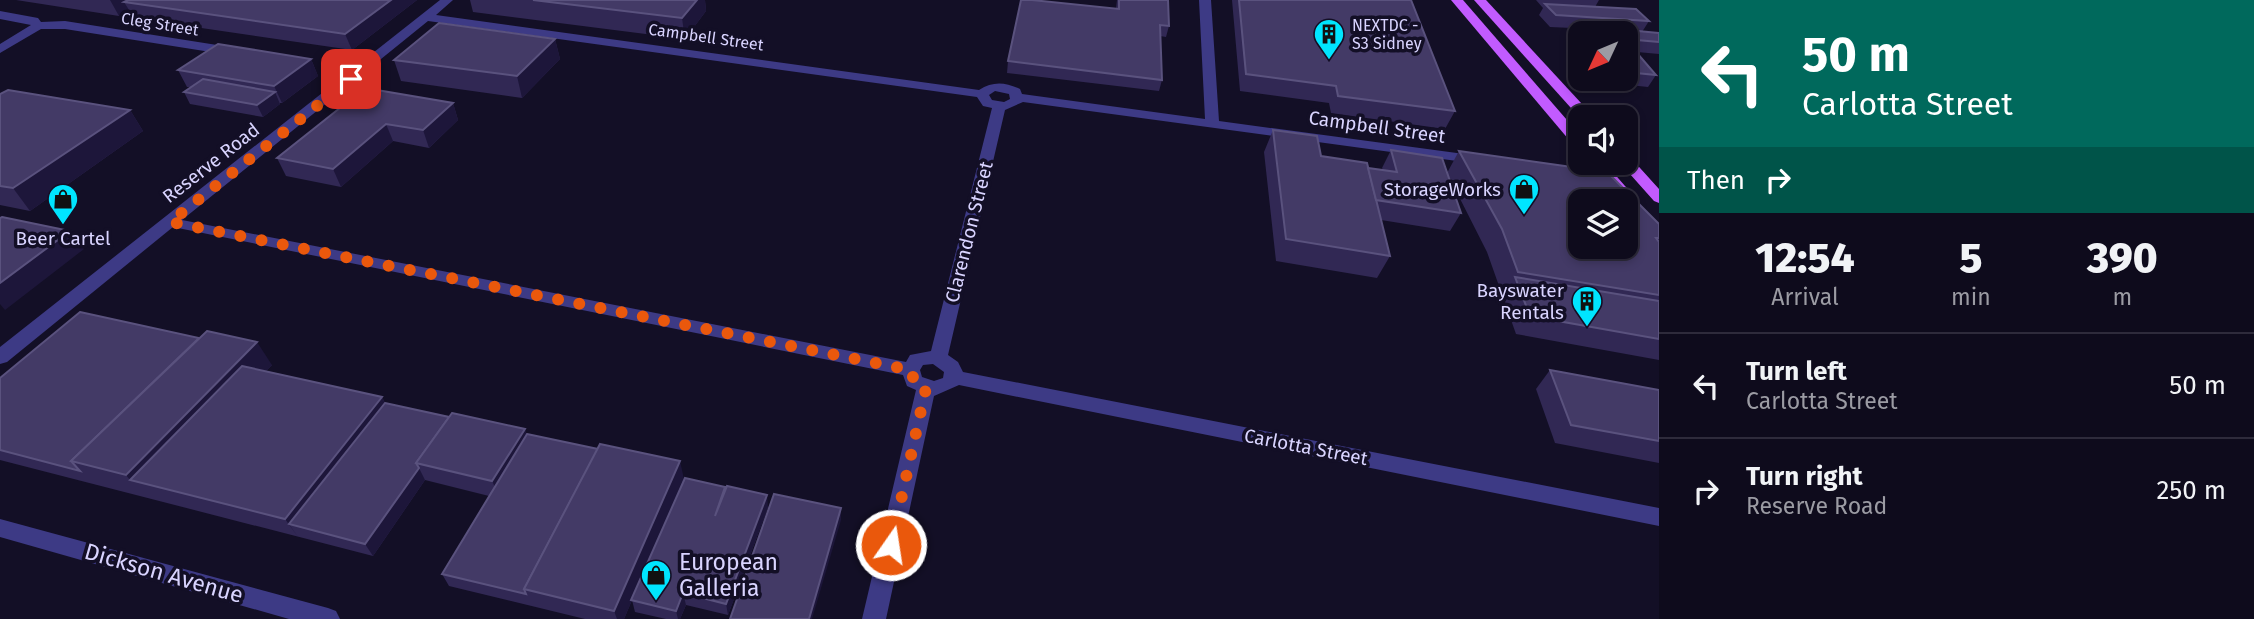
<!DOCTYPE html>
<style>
:root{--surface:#0e0b1c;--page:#1c1929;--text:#f1f3f6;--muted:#9b9ba3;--line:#2e2b3b}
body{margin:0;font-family:"Fira Sans",sans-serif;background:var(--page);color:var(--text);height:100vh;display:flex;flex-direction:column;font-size:26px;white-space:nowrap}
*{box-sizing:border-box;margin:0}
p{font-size:23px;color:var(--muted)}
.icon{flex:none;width:38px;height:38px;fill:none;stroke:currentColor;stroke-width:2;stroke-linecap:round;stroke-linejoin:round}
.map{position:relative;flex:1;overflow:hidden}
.panel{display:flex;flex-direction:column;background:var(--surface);width:595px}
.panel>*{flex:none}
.guide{background:#00695c;color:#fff;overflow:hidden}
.needle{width:46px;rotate:226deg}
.controls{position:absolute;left:1568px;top:21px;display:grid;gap:14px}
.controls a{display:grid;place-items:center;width:70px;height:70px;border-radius:14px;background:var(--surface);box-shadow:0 4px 10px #0003,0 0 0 2px var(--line);font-size:35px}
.pin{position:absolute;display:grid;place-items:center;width:60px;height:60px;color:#fff;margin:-30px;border-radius:14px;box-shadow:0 4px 10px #0006}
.me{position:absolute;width:77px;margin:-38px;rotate:13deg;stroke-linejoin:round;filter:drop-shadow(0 0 5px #0008)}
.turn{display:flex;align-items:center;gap:24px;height:147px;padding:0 28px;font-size:32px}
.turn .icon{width:91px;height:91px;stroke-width:2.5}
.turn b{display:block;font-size:49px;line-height:60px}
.then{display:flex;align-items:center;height:66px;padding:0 28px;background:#0003;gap:14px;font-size:26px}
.eta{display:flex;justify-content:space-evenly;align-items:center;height:119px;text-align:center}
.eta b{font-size:42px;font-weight:800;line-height:49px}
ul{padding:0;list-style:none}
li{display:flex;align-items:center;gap:21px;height:105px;padding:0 28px;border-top:2px solid var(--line)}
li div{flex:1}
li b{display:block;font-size:26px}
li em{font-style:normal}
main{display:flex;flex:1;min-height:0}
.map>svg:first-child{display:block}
</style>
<main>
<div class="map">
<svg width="1659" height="619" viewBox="0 0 1659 619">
<rect width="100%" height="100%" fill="#130f26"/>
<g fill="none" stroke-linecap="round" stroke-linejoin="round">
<g fill="#3d3a85" fill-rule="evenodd">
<path d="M440 0H453L436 15 979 90C993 81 1005 82 1020 89L1022 94 1205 119 1199 0H1211L1219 121 1479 156 1486 160 1479 164 1023 102 1005 110 948 355 958 362 963 372 1659 508V526L959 385 934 396 886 619H862L916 390 907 386 903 375 173 227 7 362 0 364V347ZM428 21 977 97 983 106 992 108 931 351 910 355 906 362 182 220ZM995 91 1009 94 1010 99 1004 102 992 100 989 95ZM933 364 944 372 943 378 934 381 922 377 920 370 923 365Z"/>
<polygon points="0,11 38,18 41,22 65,21 236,48 242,52 236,56 65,29 41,29 0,53 0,44 31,25 0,19"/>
<polygon points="0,519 328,608 336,611 340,619 289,619 0,537"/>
</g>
<g fill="#c25bff" fill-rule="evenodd">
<polygon points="1451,0 1463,0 1580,135 1580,148 1575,147"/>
<polygon points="1474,0 1486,0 1594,117 1580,118"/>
<polygon points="1626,157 1631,158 1659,189 1659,203 1654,201 1621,164 1626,163"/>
<polygon points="1590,163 1605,163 1625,186 1628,189 1625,192 1615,192"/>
</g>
</g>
<g fill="#312854">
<polygon points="16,0 417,0 352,50 133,18 129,10 119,16"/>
<polygon points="470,0 705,0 706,11 685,39 473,12"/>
<polygon points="1117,0 1168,0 1169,26 1166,37 1160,36 1162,80 1159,91 1007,73 1008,61 1116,9"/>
<polygon points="1232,0 1411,0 1455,111 1445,129 1331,113 1329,103 1240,91"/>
<polygon points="1536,0 1599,0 1595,7 1649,21 1642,32 1659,33 1659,54 1626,51 1626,33 1580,33 1580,46 1574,46 1567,37 1572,28 1550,27 1539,15 1543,8"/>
<polygon points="555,39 560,59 522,98 401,81 394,60"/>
<polygon points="1626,52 1656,75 1648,87 1601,82 1598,79 1626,79"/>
<polygon points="311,59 318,76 282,103 280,103 280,104 263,117 190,104 184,92 191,87 187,87 178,70"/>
<polygon points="0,94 130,110 143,131 30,211 0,205"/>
<polygon points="453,103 458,120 429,148 393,141 341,187 286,176 277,158"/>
<polygon points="1273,130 1321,156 1368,168 1383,170 1382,168 1391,150 1447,173 1459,151 1659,224 1659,360 1516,334 1487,252 1448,175 1461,213 1450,231 1381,220 1390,256 1377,278 1276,261 1264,152"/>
<polygon points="272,365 266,371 382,397 385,403 527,434 684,479 639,583 725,487 726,491 768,507 728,615 686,605 680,619 666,619 635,612 632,600 624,619 585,619 449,586 442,574 489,496 425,480 373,556 0,460 0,378"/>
<polygon points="1550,370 1659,390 1659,463 1555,443 1536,389"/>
</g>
<g fill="#1d163a">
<polygon points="110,0 147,0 124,2 129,10 119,16"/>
<polygon points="391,0 417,0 352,50 345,34"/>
<polygon points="697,0 705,0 706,11 685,39 682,18"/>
<polygon points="555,39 560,59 522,98 517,76"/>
<polygon points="311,59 318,76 282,103 274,86"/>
<polygon points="275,92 280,104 263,117 257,105"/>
<polygon points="453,103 458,120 429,148 423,130"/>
<polygon points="130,110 143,131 30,211 13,188"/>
<polygon points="386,124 393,141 341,187 333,169"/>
<polygon points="70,231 84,249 5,310 0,304 0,283"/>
<polygon points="257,342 272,365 157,487 130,480 126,475"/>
<polygon points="382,397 391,415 289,524 298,537 285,519"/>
<polygon points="525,429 531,447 500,498 492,481"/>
<polygon points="680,461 684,479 624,619 617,619 614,611"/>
<polygon points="419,468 425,480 373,556 365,544"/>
<polygon points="767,495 768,507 728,615 726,604"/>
<polygon points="841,508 841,520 812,619 809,619"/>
<polygon points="683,593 686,605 680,619 678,619 676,611"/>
</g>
<g fill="#433a66" stroke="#5a527e" stroke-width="2" fill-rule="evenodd">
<polygon points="128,0 391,0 345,34 124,2"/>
<polygon points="533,0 697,0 682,18"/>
<polygon points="1021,0 1032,0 1119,9 1119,0 1168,0 1169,26 1160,25 1162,80 1008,61"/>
<polygon points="1239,0 1411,0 1455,111 1338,96 1336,86 1246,74"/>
<polygon points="1545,4 1636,9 1649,21 1556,15"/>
<polygon points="439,23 555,39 517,76 394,60"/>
<polygon points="1574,25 1659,33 1659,42 1626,39 1626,33 1580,33"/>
<polygon points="218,44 311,59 274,86 178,70"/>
<polygon points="1626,52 1637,53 1656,75 1626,72"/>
<polygon points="203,79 275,92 257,105 184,92"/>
<polygon points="365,88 453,103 423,130 386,124 333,169 277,158"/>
<polygon points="8,90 130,110 13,188 0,186 0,94"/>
<polygon points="1273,130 1317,136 1321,156 1367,163 1390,256 1286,239"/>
<polygon points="1391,150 1442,158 1461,213 1376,200 1368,168 1397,172"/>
<path d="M1459 151 1607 172 1659 224V238H1656L1659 242V295L1518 272 1502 229ZM1580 201H1626V247H1580Z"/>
<polygon points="2,217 70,231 0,283 0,218"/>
<polygon points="1515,277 1659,301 1659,339 1530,316"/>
<polygon points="80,312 199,338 71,461 80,471 0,450 0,378"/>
<polygon points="207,331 257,342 126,475 71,461"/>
<polygon points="242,366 382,397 285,519 130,480"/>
<polygon points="1550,370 1659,390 1659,441 1571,425"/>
<polygon points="385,403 449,417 416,463 419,468 365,544 289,524"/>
<polygon points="452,413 525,429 492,481 416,463"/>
<polygon points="527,434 598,449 524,589 526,594 442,574"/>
<polygon points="600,444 680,461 614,611 524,589"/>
<polygon points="685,478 725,487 715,516 727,486 767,495 726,604 683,593 676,611 631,600"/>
<polygon points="774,494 841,508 809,619 730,619"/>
</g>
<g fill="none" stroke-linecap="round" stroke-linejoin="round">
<polyline stroke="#ea580c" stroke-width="12" stroke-dasharray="0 21.6" points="351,79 170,222 911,370 914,381 926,388 891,545"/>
</g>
<defs>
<g id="building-pin" transform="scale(1.575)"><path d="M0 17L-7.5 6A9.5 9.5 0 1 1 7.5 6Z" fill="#00e5ff" stroke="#130f26"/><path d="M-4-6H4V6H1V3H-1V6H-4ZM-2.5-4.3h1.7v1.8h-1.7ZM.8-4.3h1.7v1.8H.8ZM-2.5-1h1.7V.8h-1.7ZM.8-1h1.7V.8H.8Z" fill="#111"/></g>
<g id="shop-pin" transform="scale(1.575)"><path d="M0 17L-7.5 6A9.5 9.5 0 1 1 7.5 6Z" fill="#00e5ff" stroke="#130f26"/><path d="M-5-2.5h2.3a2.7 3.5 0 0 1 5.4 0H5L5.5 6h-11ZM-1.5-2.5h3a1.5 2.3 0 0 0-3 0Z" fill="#111"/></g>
</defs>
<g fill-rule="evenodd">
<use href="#building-pin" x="1329" y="34"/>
<use href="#shop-pin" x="1524" y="189"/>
<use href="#shop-pin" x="63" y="199"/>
<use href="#building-pin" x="1587" y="301"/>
<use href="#shop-pin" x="656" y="575"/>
</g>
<g text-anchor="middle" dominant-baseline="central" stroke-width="7" stroke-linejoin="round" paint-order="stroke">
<g font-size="16" fill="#d9d4ff" stroke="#130f26">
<text transform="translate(160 24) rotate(9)">Cleg Street</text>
<text transform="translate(706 37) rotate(8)">Campbell Street</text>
</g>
<g font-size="16" fill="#d9d4ff" stroke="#130f26" text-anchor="start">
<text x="1352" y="25">NEXTDC -<tspan x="1352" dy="18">S3 Sidney</tspan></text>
</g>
<g font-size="19" fill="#d9d4ff" stroke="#130f26">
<text transform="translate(1377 127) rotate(8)">Campbell Street</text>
<text transform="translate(211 163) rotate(-38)">Reserve Road</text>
<text transform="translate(969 232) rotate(-76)">Clarendon Street</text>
<text transform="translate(1306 447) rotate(11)">Carlotta Street</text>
</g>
<g font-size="19" fill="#d9d4ff" stroke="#130f26" text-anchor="end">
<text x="1501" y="189">StorageWorks</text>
<text x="63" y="238" text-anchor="middle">Beer Cartel</text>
<text x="1564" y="290">Bayswater<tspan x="1564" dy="22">Rentals</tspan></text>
</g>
<g font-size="23" fill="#d9d4ff" stroke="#130f26" text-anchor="start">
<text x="679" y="562">European<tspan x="679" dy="26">Galleria</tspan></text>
</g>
<g font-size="23" fill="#d9d4ff" stroke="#130f26">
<text transform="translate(164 573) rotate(16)">Dickson Avenue</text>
</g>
</g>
</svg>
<div class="controls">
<a><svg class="needle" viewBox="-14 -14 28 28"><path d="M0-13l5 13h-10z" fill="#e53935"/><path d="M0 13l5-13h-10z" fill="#9b9ba3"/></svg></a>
<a><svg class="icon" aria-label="sound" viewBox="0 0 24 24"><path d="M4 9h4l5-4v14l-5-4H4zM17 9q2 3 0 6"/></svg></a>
<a><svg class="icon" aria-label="layers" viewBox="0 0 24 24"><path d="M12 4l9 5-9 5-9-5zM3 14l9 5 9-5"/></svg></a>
</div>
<div class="pin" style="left:351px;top:79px;background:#d93025"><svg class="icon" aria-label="arrive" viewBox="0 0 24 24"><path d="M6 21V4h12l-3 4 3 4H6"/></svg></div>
<svg class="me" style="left:891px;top:545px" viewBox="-20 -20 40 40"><circle r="17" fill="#ea580c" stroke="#fff" stroke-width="3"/><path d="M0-11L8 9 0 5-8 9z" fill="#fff"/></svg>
</div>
<section class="panel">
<div class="guide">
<div class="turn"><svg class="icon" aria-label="left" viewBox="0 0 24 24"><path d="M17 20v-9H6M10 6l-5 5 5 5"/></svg><div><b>50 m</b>Carlotta Street</div></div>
<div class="then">Then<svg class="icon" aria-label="right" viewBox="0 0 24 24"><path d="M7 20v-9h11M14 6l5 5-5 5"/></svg></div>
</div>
<div class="eta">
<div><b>12:54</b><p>Arrival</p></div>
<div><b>5</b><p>min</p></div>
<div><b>390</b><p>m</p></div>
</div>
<ul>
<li><svg class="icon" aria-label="left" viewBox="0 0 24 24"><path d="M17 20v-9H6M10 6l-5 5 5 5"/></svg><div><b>Turn left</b><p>Carlotta Street</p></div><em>50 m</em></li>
<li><svg class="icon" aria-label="right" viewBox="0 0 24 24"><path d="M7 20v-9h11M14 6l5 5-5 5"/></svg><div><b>Turn right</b><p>Reserve Road</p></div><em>250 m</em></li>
</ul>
</section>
</main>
